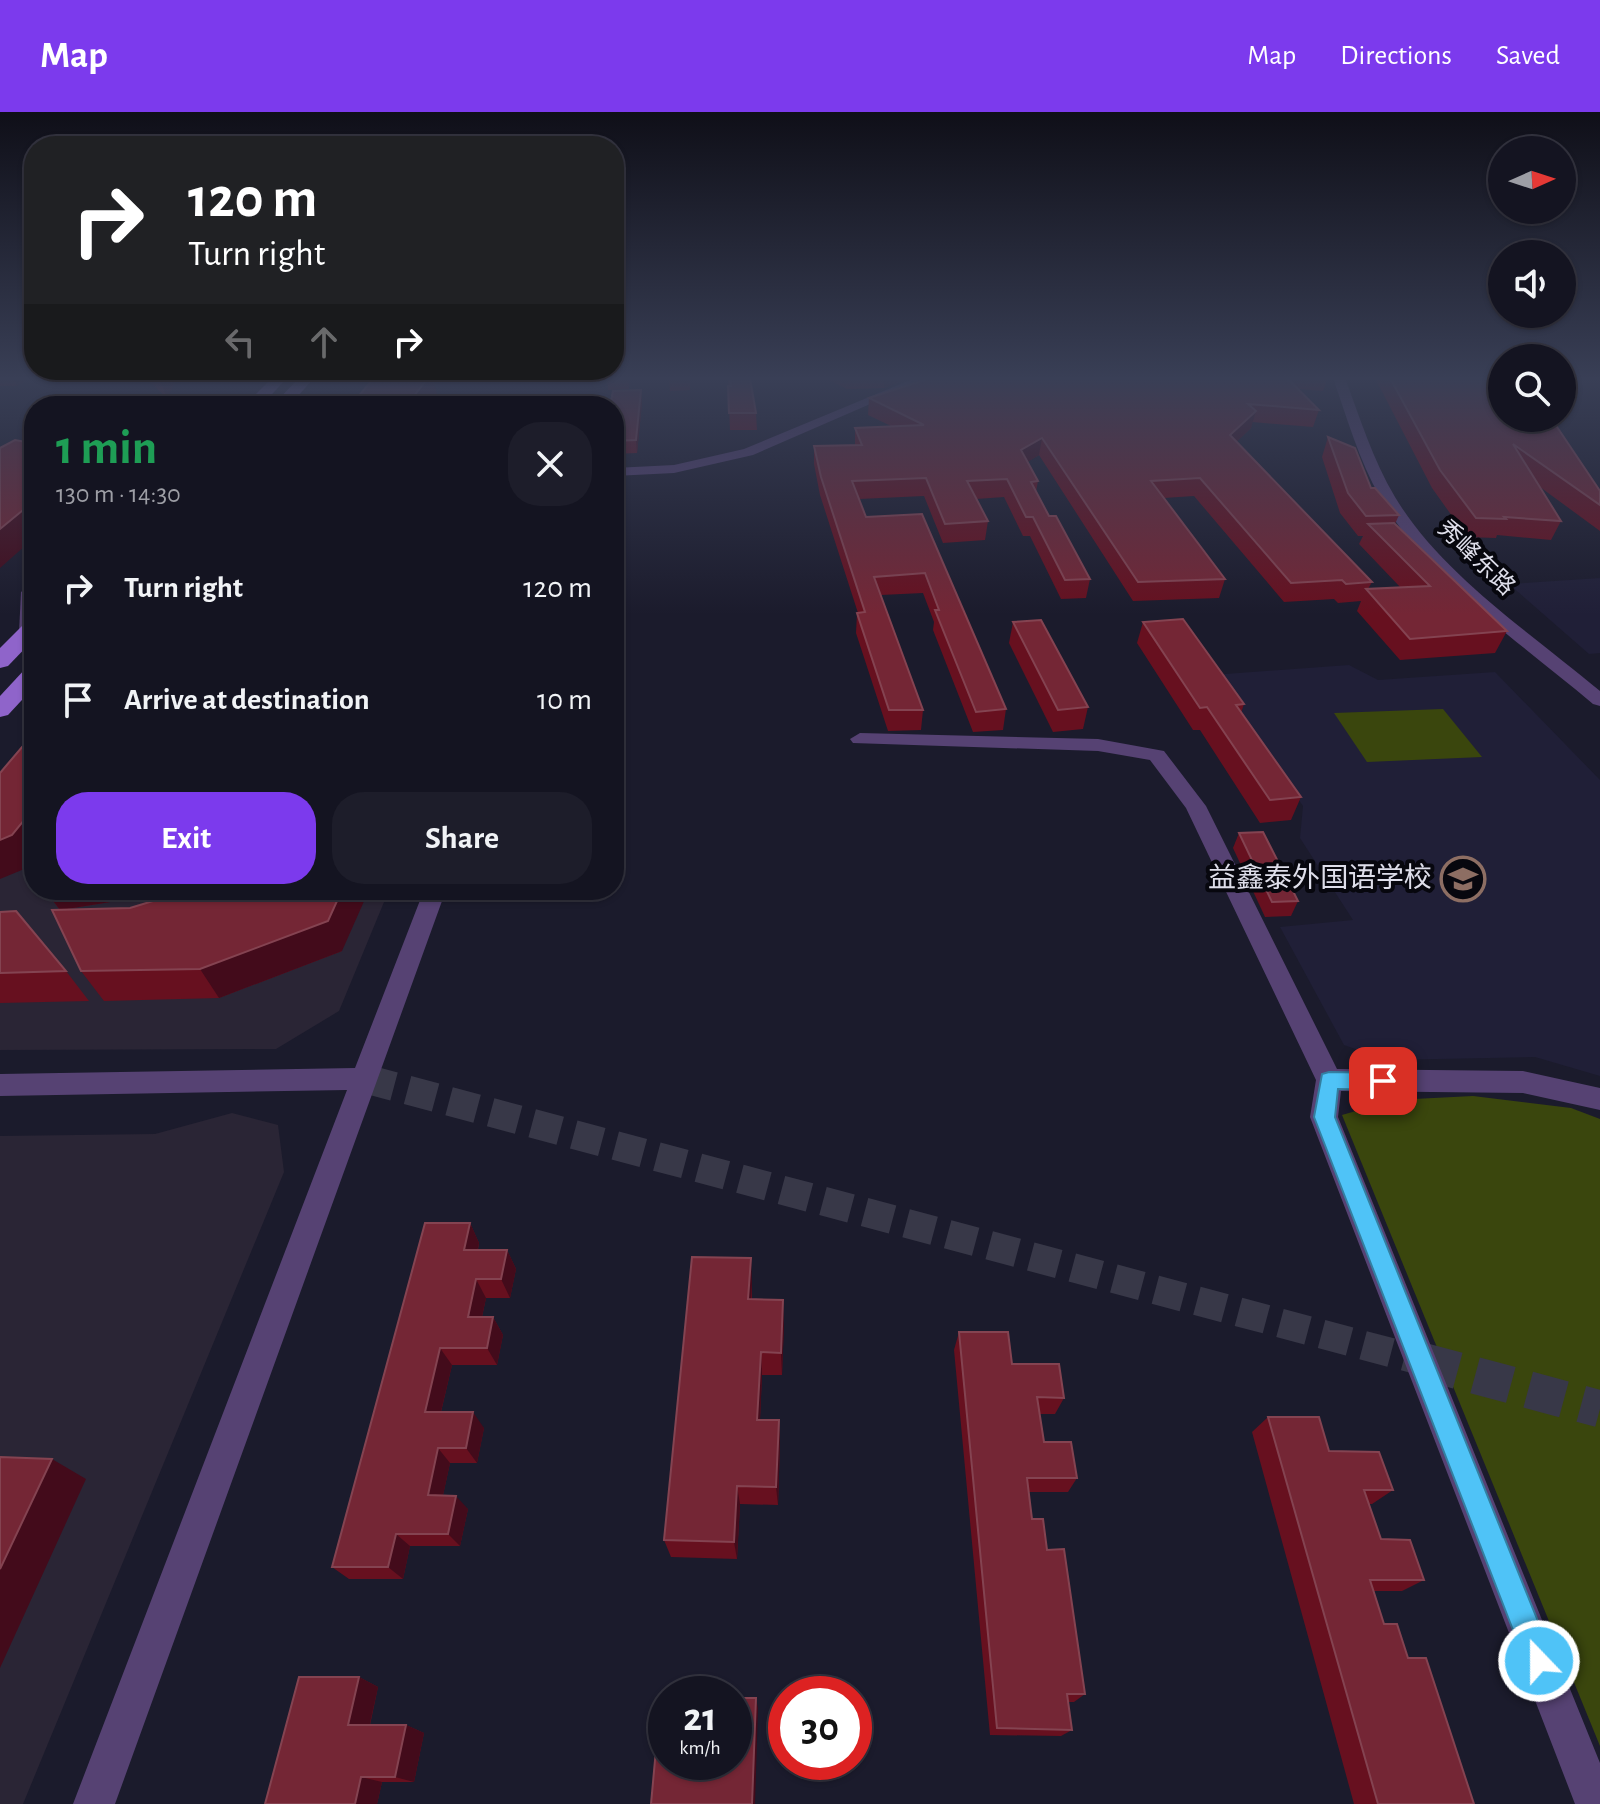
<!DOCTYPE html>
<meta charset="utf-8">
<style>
:root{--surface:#141421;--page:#1d1d2a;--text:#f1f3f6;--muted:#9d9ea5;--line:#33333f;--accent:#7c3aed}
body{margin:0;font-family:"Alegreya Sans","Noto Sans SC",sans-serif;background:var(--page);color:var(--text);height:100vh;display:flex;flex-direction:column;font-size:30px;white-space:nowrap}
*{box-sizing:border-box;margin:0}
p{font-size:26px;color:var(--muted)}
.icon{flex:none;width:44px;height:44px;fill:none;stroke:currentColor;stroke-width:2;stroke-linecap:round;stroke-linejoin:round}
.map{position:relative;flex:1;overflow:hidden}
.sheet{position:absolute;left:24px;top:284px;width:600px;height:504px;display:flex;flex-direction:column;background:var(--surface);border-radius:32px;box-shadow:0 2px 6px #0004,0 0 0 2px var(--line)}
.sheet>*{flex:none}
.hud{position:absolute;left:24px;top:24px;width:600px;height:244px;border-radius:32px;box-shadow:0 2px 6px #0004,0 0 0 2px var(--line);background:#202124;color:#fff;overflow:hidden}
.needle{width:52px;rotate:87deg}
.tools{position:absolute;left:1488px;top:24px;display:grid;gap:16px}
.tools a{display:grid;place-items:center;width:88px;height:88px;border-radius:50%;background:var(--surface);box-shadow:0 2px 6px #0004,0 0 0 2px var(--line);font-size:40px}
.speed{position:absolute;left:648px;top:1564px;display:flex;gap:16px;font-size:40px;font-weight:700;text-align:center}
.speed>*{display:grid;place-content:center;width:104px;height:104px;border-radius:50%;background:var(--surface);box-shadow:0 2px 6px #0004,0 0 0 2px var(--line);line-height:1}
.speed small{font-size:20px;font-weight:400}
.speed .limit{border:12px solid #d22;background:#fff;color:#111}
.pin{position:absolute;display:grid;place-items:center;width:68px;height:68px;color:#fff;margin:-34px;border-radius:16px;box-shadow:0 4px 12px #0006}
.me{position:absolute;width:88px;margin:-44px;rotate:338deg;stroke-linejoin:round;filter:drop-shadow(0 0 6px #0008)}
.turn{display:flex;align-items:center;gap:28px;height:168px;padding:0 32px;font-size:36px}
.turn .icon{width:104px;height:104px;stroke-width:2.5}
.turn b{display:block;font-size:56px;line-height:68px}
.lanes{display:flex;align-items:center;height:76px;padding:0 32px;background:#0003;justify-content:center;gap:40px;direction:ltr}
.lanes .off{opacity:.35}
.round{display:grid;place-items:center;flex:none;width:84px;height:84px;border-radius:32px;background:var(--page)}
.head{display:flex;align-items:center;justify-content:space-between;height:136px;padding:0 32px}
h1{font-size:48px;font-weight:700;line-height:60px;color:#1e9e55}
.action{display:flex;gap:16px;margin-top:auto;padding:16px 32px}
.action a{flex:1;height:92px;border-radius:32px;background:var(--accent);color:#fff;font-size:32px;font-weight:700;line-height:92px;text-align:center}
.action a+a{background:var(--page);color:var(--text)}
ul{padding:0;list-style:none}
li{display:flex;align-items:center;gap:24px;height:112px;padding:0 32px}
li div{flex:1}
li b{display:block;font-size:30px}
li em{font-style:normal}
header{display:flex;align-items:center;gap:48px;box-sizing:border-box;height:112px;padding:0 40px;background:var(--accent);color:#fff}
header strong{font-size:38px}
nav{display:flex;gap:44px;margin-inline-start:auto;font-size:28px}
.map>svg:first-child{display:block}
</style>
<header>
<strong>Map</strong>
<nav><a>Map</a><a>Directions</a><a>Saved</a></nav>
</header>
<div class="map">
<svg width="1600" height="1692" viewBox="0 0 1600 1692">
<rect width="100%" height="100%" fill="#1b1b2c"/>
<g fill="#2a2535">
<polygon points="34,620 34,778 389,778 339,899 276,937 0,938 0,659"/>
<polygon points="232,1001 278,1013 284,1060 23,1692 0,1692 0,1024 155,1022"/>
</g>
<g fill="#201f37">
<polygon points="1600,466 1600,541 1589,542 1509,472"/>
<polygon points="1349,553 1378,568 1495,560 1600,668 1600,964 1535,945 1387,948 1344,933 1280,815 1353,808 1300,726 1303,694 1212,563"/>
</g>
<g fill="#3a460d">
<polygon points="1443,597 1482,645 1367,650 1334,601"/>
<polygon points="1473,984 1571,996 1600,1007 1600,1634 1342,1003 1394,988"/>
</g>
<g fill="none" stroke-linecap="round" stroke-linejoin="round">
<polyline stroke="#383848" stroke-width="29" stroke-dasharray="29 14" stroke-linecap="butt" points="366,967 1430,1251"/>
<polyline stroke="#383848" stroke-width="37" stroke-dasharray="37 18" stroke-linecap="butt" points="1422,1249 1600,1297"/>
<g fill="#564273" fill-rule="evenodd">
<polygon points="915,266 930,266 753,343 674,361 614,364 614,356 674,353 744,337"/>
<path d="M1333 266H1345C1360 306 1373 348 1395 385 1441 462 1532 522 1600 579V594L1593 592C1520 530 1429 470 1380 385 1359 348 1347 306 1333 266Z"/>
<polygon points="34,470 34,525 28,526 19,521 21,480"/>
<polygon points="860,621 1098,627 1164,639 1206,694 1337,957 1523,959 1600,976 1600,998 1523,981 1341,979 1338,1005 1600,1651 1600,1692 1575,1692 1310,1005 1316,968 1186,696 1150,648 1098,639 853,631 850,627"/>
<polygon points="424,778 446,778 115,1692 73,1692 347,978 0,984 0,962 355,956"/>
</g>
<g fill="#8f64ca" fill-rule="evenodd">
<polygon points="272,266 287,266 261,294 244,294"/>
<polygon points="299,266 314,266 289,294 272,294"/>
<polygon points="34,509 34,527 8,554 0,556 0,536 26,510"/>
<polygon points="34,554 34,575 8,603 0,605 0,584 26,556"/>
</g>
</g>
<g fill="#67101f">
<polygon points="0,266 29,266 17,274 0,274"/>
<polygon points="146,266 232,266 176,267 167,286"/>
<polygon points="607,266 630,266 629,277 608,278"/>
<polygon points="669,266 690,266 690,278 670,279"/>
<polygon points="728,266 750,266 756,301 757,318 730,318"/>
<polygon points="825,266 909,266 884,276 847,277"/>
<polygon points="919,266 1328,266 1323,279 1299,277 1319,298 1313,315 1252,310 1251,316 1236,330 1372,470 1368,477 1401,476 1359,432 1363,424 1358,424 1340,401 1322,345 1328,325 1371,376 1399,403 1395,412 1507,519 1495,541 1400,548 1357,499 1361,489 1338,491 1334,487 1284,490 1194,384 1164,386 1225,467 1219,486 1133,489 1039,343 1027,350 1038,369 1036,380 1049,404 1090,467 1086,486 1061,487 1030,424 1023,424 1004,385 976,387 988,409 985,428 943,431 924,384 859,387 866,405 922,402 1006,597 1003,618 973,620 933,518 934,510 923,481 881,483 923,598 921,618 888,619 856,521 857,501 858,501 820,383 814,352 814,334 855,333 855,316 891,314 868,303 869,286 918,270"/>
<polygon points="1375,266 1502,266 1600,379 1600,419 1540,375 1561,409 1551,428 1497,423 1496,426 1467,425 1432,376"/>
<polygon points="641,278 642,291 637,341 614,342 614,294"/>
<polygon points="1013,510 1088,595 1083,617 1053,620 1009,531"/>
<polygon points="1143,510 1244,592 1241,601 1301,685 1291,708 1260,711 1200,618 1193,618 1137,531"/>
<polygon points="1239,721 1298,789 1291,804 1265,805 1233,736"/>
<polygon points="45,778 185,778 60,798 342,839 219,886 104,889 81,859 60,798"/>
<polygon points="0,800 66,859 89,889 0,891"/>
<polygon points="470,1111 479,1131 478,1138 507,1138 516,1157 510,1186 486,1186 482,1205 493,1205 503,1223 497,1253 452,1253 441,1300 484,1316 477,1351 450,1351 443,1383 468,1397 460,1434 410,1434 403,1467 349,1467 332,1455"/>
<polygon points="752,1171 752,1187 784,1212 782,1263 762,1263 760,1308 779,1308 780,1329 778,1393 740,1392 737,1447 671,1445 664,1428"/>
<polygon points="959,1220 1012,1252 1064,1286 1055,1302 1039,1302 1044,1330 1077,1366 1068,1380 1028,1380 1032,1407 1047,1438 1085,1582 1074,1590 1068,1590 1072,1618 1061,1624 990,1623 954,1238"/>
<polygon points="1268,1305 1329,1339 1393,1378 1372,1392 1369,1392 1381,1427 1424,1468 1402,1479 1374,1479 1384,1512 1408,1546 1474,1692 1354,1692 1252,1320"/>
<polygon points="299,1565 359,1565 378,1575 370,1613 406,1613 424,1621 414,1670 382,1670 377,1692"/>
</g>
<g fill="#430b1b">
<polygon points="13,266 29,266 17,274"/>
<polygon points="159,266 175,266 176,267 167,286"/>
<polygon points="428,266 433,266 440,294 406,294"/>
<polygon points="884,266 909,266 884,276"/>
<polygon points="641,278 642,291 637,341 636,328"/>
<polygon points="1256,299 1251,316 1225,341 1230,323"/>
<polygon points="1042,326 1039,343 1018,356 1021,338"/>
<polygon points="34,389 34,426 0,456 0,417"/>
<polygon points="34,696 34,753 0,767 0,728"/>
<polygon points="45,778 185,778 60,798"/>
<polygon points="342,778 369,778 342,839 219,886 200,857"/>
<polygon points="470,1111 479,1131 473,1157 464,1138"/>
<polygon points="507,1138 516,1157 510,1186 501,1167"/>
<polygon points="751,1146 752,1171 750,1211 748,1187"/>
<polygon points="476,1167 486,1186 478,1223 468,1205"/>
<polygon points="783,1188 784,1212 782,1263 781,1241"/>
<polygon points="493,1205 503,1223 497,1253 487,1236"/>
<polygon points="440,1236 452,1253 437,1316 425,1300"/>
<polygon points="761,1240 762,1263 759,1328 757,1308"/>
<polygon points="473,1300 484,1316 477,1351 466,1336"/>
<polygon points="779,1308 780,1329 778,1393 776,1375"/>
<polygon points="438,1336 450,1351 440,1397 428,1383"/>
<polygon points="52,1347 86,1367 0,1556 0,1457"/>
<polygon points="737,1374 740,1392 737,1447 734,1430"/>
<polygon points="456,1384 468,1397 460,1434 448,1422"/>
<polygon points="396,1422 410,1434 403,1467 388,1455"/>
<polygon points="359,1565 378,1575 368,1620 348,1613"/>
<polygon points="756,1586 758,1596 755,1692 752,1692"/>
<polygon points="406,1613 424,1621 414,1670 395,1665"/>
<polygon points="361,1665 382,1670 377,1692 355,1692"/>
</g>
<g fill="#742635" stroke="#844351" stroke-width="2">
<polygon points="374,266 428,266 406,294 350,294"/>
<polygon points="730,266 750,266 756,301 729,301 728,274 731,274"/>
<polygon points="930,266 1287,266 1319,298 1248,292 1256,299 1230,323 1372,470 1346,472 1342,468 1291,471 1200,366 1151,369 1225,467 1138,470 1042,326 1021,338 1038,369 1031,370 1049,404 1056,404 1090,467 1065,468 1033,405 1026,405 1007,367 967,369 988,409 945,412 926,366 852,369 866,405 922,402 1006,597 976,600 935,498 939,498 925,461 874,465 923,598 889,598 857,501 865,500 821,365 814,334 862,333 855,316 924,313 869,286"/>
<polygon points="1390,266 1502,266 1502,306 1551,306 1600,379 1600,393 1513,332 1561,409 1504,405 1506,407 1476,406 1440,358"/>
<polygon points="641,278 636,328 614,329 614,294 610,294 613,279"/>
<polygon points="34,325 34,389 0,417 0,336 15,328 26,330"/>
<polygon points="1328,325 1355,336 1371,376 1375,376 1399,403 1366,404 1348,381"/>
<polygon points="1394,411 1507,519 1410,527 1366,477 1430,474 1368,412"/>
<polygon points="1183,507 1244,592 1236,593 1301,685 1270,688 1207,595 1200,596 1143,510"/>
<polygon points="1041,508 1088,595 1058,598 1013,510"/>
<polygon points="34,621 34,696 12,723 0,728 0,661"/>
<polygon points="1263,720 1298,789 1272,790 1239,721"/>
<polygon points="189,778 342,778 328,809 200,857 81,859 52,798 130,796"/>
<polygon points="16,799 66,859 0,861 0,800"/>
<polygon points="425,1111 470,1111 464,1138 507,1138 501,1167 476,1167 468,1205 493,1205 487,1236 440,1236 425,1300 473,1300 466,1336 438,1336 428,1383 456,1384 448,1422 396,1422 388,1455 332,1455"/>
<polygon points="692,1145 751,1146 748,1187 783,1188 781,1241 761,1240 757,1308 779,1308 776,1375 737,1374 734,1430 664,1428"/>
<polygon points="959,1220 1008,1220 1012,1252 1059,1252 1064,1286 1037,1285 1044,1330 1071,1330 1077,1366 1027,1366 1032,1407 1043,1407 1047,1438 1064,1437 1085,1582 1067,1582 1072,1618 997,1616"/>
<polygon points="1268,1305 1319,1305 1329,1339 1379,1340 1393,1378 1364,1378 1381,1427 1410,1428 1424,1468 1370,1468 1384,1512 1397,1512 1408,1546 1426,1546 1474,1692 1378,1692"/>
<polygon points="0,1345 52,1347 0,1457"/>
<polygon points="299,1565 359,1565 348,1613 406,1613 395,1665 361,1665 355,1692 265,1692"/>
<polygon points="661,1583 666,1584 666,1650 734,1650 734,1586 756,1586 752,1692 651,1692"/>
</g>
<linearGradient id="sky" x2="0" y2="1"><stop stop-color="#0f0f18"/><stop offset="0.53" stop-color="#393f56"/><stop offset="1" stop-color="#393f56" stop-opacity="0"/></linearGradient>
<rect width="1600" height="503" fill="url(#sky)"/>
<polygon fill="#4fc3f7" stroke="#337fa1" stroke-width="2" points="1329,960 1383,961 1391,964 1393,969 1391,975 1383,978 1338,977 1335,1005 1554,1549 1550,1559 1539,1564 1529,1559 1525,1549 1314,1005 1322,962"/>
<defs>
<g id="school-ring" transform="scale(2.3)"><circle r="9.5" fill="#07070e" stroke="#8d6e63" stroke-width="1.5"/><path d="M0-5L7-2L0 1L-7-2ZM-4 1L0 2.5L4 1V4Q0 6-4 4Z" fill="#8d6e63"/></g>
</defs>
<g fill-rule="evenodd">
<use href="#school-ring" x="1463" y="767"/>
</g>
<g text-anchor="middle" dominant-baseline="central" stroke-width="8" stroke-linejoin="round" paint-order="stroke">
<g font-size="24" fill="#dedeea" stroke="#07070e">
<text transform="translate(1476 446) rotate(44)">秀峰东路</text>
</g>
<g font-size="28" fill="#dedeea" stroke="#07070e" text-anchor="end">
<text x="1432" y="767">益鑫泰外国语学校</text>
</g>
</g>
</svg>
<div class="tools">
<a><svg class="needle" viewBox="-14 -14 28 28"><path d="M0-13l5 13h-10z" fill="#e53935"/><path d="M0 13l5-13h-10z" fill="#9d9ea5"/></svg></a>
<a><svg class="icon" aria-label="sound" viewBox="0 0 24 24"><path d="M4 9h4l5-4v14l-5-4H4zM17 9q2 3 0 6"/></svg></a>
<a><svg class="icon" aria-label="search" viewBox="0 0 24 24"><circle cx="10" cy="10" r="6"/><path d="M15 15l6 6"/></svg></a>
</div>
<div class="speed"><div>21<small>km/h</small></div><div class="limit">30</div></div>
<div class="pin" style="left:1383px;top:969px;background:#d93025"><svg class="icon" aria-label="arrive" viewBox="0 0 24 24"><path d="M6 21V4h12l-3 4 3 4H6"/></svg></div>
<svg class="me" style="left:1539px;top:1549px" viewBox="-20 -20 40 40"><circle r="17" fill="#4fc3f7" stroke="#fff" stroke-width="3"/><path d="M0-11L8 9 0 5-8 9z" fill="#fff"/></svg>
<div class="hud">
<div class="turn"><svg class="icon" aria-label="right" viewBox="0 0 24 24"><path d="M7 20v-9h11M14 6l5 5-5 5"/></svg><div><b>120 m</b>Turn right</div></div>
<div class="lanes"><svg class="icon off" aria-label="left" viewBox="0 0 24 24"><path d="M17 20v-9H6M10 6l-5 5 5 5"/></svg><svg class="icon off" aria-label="ahead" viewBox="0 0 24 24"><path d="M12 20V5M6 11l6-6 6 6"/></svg><svg class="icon" aria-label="right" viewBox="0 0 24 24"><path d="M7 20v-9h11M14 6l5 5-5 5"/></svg></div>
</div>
<section class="sheet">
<div class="head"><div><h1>1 min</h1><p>130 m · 14:30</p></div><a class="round"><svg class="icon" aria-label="close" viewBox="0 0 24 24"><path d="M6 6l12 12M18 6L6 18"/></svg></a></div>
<ul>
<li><svg class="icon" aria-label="right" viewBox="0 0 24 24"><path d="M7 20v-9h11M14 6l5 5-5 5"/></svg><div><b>Turn right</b></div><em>120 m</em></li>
<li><svg class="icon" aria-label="arrive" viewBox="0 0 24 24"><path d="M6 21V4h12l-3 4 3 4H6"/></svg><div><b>Arrive at destination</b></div><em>10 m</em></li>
</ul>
<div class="action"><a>Exit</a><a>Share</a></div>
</section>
</div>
